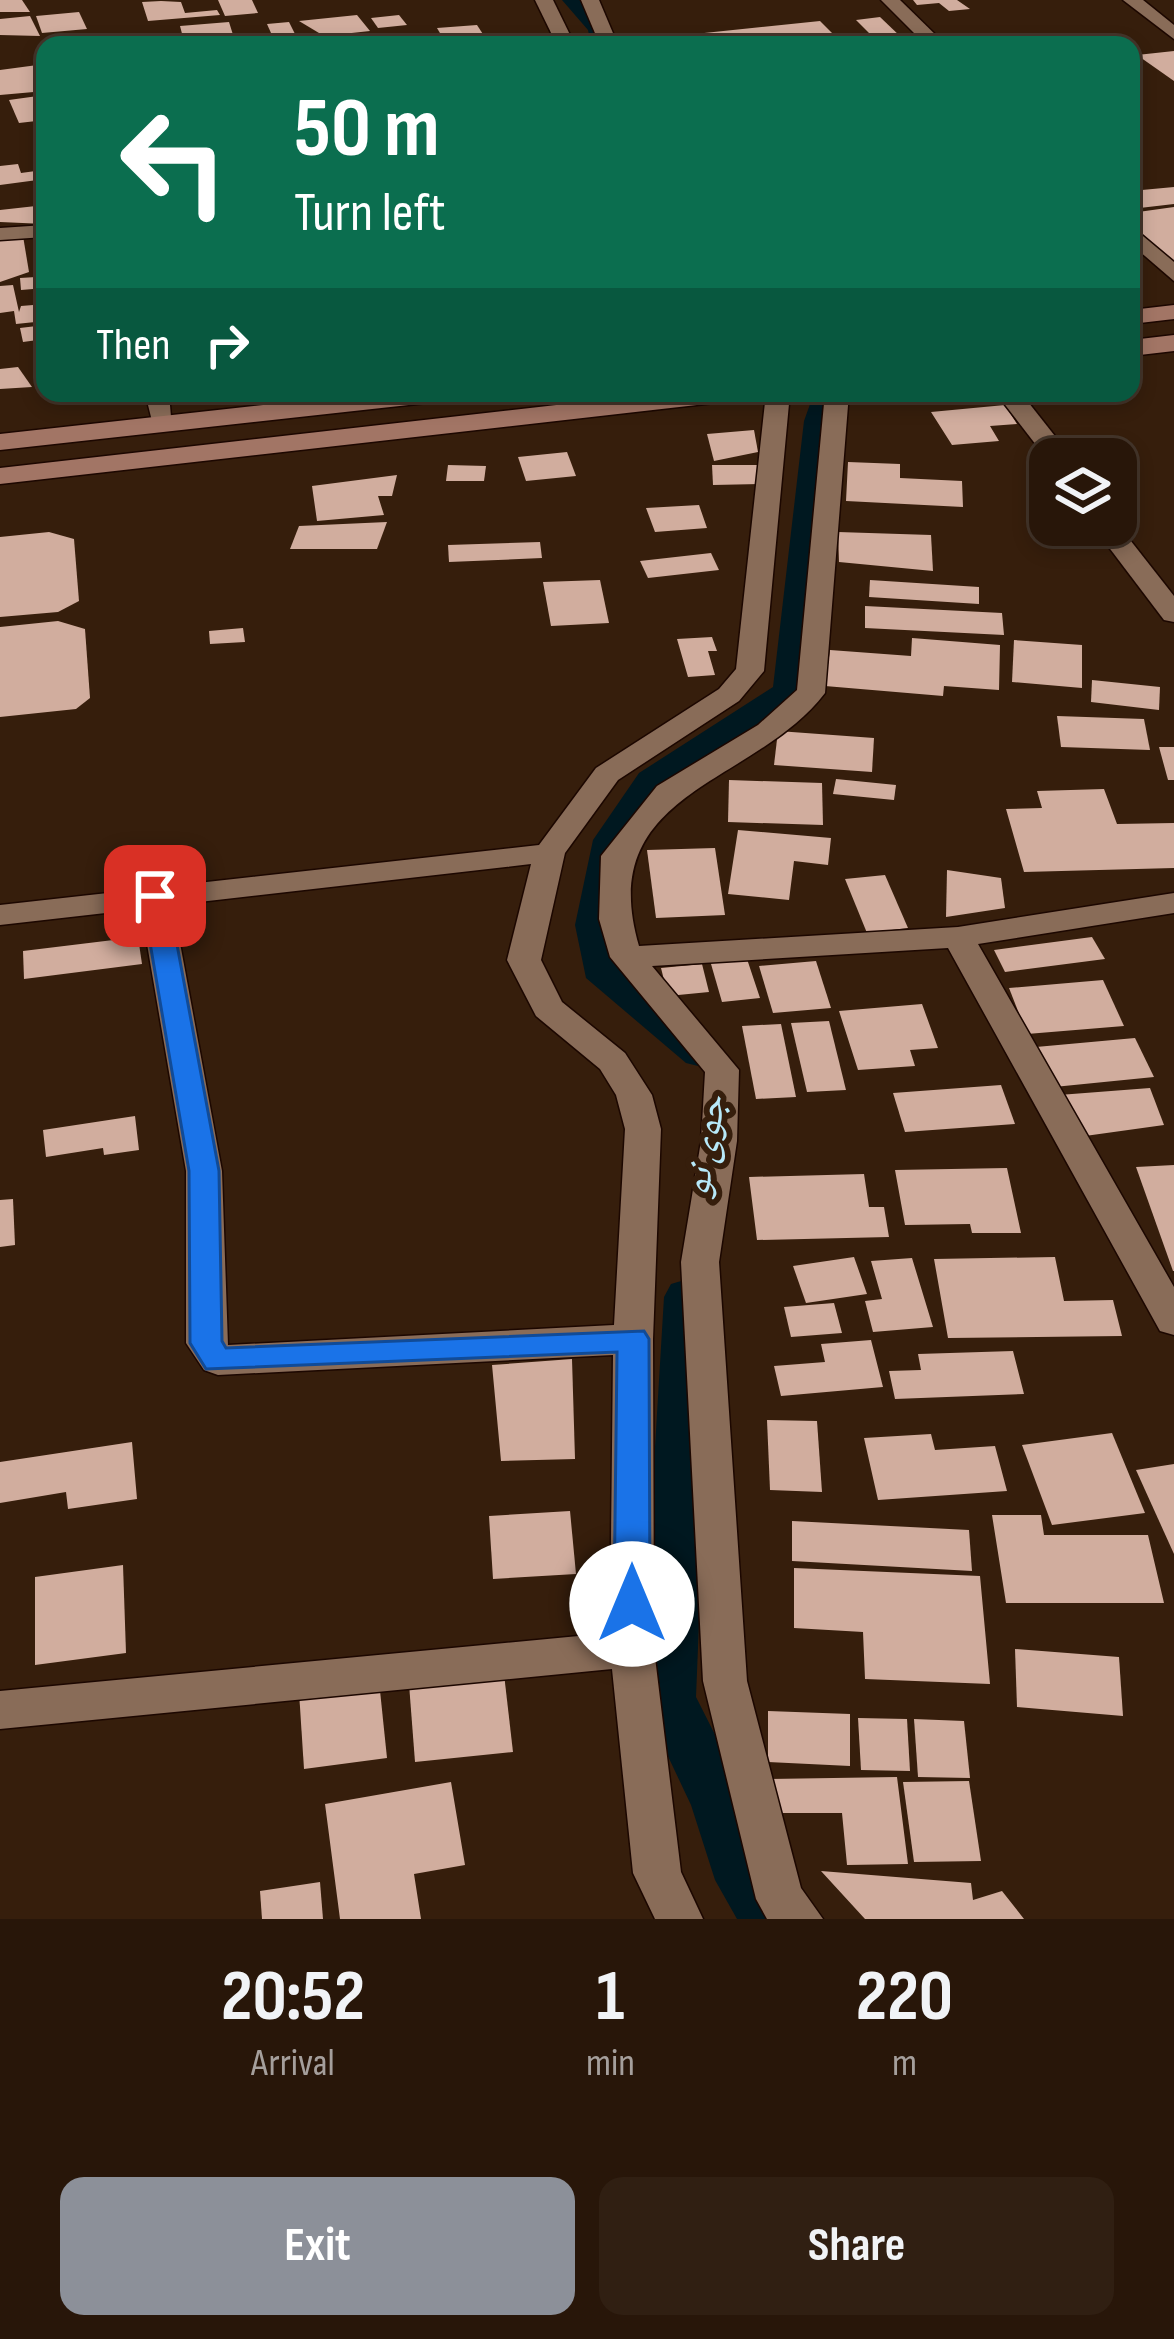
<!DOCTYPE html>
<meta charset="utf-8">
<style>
:root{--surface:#281609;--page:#301f12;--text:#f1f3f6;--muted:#a59f9c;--line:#44352a;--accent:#8c9099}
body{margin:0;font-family:"Sofia Sans Condensed","Noto Naskh Arabic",sans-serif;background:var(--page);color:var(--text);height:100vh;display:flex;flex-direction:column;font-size:45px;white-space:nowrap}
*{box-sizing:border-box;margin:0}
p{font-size:39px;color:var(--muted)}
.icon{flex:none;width:66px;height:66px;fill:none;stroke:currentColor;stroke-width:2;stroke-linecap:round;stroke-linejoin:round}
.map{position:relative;height:1919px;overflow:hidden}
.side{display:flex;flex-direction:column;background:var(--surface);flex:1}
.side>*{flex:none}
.guide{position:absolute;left:36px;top:36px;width:1104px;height:366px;border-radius:24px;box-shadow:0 6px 18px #0003,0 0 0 3px var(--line);background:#0b6e4f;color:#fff;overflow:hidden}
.buttons{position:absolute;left:1029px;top:438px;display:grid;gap:24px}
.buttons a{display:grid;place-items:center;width:108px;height:108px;border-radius:24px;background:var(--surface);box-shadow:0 6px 18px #0003,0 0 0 3px var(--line);font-size:60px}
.pin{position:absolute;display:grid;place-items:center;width:102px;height:102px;color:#fff;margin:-51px;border-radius:24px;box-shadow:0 6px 18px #0006}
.me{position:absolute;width:132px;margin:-66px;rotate:0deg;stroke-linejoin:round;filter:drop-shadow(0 0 9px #0008)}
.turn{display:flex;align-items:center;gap:42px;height:252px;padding:0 60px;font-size:54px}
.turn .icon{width:156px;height:156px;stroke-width:2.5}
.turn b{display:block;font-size:84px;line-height:102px}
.then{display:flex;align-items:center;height:114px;padding:0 60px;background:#0003;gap:24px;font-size:45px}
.eta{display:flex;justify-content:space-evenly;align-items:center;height:204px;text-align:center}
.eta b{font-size:72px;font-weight:700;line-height:84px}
.button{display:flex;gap:24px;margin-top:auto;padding:24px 60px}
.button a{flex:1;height:138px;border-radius:24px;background:var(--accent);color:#fff;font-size:48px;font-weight:700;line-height:138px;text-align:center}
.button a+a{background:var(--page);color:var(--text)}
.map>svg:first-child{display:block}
</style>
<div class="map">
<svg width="1174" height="1919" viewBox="0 0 1174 1919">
<rect width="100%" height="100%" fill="#361e0c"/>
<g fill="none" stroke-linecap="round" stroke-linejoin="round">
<g fill="#001820" fill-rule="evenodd">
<polygon points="562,0 585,0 611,29 615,45 591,45 588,30"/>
<polygon points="814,393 844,393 836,421 809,692 667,789 633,840 617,925 627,972 724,1053 718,1063 702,1067 686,1063 586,978 575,925 593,840 639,773 773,687 804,421"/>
<polygon points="688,1279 705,1284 712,1297 696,1697 750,1804 771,1867 803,1919 737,1919 715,1880 691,1805 640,1697 664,1297 671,1284"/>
</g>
</g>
<g fill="#d1ad9e">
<polygon points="0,0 22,0 30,12 0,12"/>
<polygon points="218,0 252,0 258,13 225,16"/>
<polygon points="913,0 957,0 970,9 949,11 939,3 917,5"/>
<polygon points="161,1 181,2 185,13 217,10 220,15 148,21 142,2"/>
<polygon points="79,12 87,29 42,33 36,16"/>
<polygon points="357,15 370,31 324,36 299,21"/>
<polygon points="399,15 407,25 378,28 371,18"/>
<polygon points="30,16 40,36 0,35 0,19"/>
<polygon points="880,17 902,38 877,41 856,20"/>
<polygon points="820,21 844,45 673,45 666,37"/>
<polygon points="229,22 234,38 214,39 216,45 185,45 180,26"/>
<polygon points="289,22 298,40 275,42 267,24"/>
<polygon points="477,25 490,45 447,45 437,28"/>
<polygon points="1114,33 1129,45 1095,45 1084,37"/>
<polygon points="1174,51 1174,81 1137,55"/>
<polygon points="45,64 45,91 0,95 0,70"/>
<polygon points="45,95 45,120 19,123 9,100"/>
<polygon points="45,151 45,179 0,185 0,166 18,164 21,173 43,170 37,152"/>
<polygon points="1174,187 1174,204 1131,209 1131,191"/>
<polygon points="45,205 45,224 0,222 0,210"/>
<polygon points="1174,207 1174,263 1170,264 1131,222 1131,213"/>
<polygon points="23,236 29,272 0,282 0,238"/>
<polygon points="45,269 45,288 21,290 20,278 36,277 35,270"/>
<polygon points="13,285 19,312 21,306 45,304 45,321 16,324 14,311 0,313 0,286"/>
<polygon points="45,325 45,339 23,342 20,328"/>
<polygon points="18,367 32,387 0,389 0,369"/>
<polygon points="1005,405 1017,424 990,426 999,441 952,445 931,412"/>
<polygon points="754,430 758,452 714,461 707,434"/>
<polygon points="567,452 576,476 526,481 518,457"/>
<polygon points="848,462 900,464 900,478 962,481 963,507 846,501"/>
<polygon points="448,465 486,466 484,481 446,481"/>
<polygon points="712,465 760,465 760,484 713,485"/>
<polygon points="397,475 392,496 378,496 384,515 317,521 312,486"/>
<polygon points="699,505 707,528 655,532 646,508"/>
<polygon points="387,522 377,549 290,549 299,526"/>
<polygon points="49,532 74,539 79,601 58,612 0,617 0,537"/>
<polygon points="838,532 931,535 933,571 839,562"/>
<polygon points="540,542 542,558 449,562 448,545"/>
<polygon points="711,553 719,570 648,578 640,561"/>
<polygon points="600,580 609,623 551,626 543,582"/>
<polygon points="870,580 979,587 979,604 869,597"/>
<polygon points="865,606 1002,613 1004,635 865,628"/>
<polygon points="58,621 85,629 90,698 76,709 0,717 0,627"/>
<polygon points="243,628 245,642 210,644 209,631"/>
<polygon points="712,637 717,651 708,651 715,675 688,677 677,639"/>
<polygon points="912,638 1000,645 999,690 944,686 943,696 825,686 830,650 911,656"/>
<polygon points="1014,640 1082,645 1082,688 1012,682"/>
<polygon points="1092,680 1160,687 1159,710 1091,702"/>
<polygon points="1057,716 1144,719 1150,750 1061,747"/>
<polygon points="778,731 874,738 872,772 774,765"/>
<polygon points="1159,747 1174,747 1174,780 1168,780"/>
<polygon points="836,779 896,785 894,800 833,794"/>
<polygon points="729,780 822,783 823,825 728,822"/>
<polygon points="1104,789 1117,824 1174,823 1174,868 1024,872 1006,809 1042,808 1037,791"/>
<polygon points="738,830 831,838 828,865 794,861 789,900 728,894"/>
<polygon points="715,848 725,915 656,918 647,850"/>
<polygon points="947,870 1001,878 1005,908 946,917"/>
<polygon points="885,875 908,928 867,933 845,879"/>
<polygon points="138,937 142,964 24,979 23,951"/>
<polygon points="1092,937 1105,959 1005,972 994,950"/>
<polygon points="745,953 760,998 722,1002 709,957"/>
<polygon points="816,961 831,1008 773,1013 759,966"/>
<polygon points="702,964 709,992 668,996 661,968"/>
<polygon points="1103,980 1124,1026 1027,1034 1009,988"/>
<polygon points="922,1004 938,1048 910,1050 915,1066 858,1070 839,1011"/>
<polygon points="829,1021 846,1090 807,1092 791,1023"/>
<polygon points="781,1024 796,1097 756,1099 742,1026"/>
<polygon points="1135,1038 1154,1077 1054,1087 1036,1047"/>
<polygon points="1001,1085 1015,1124 905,1132 893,1093"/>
<polygon points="1150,1088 1164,1125 1085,1136 1059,1095"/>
<polygon points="135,1116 139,1150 104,1155 103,1148 46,1157 43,1130"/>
<polygon points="1174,1165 1174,1271 1173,1271 1136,1167"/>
<polygon points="1007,1168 1021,1233 972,1233 970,1224 905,1225 895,1170"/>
<polygon points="864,1174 869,1207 884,1207 889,1237 757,1240 749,1177"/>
<polygon points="13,1199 15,1245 0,1247 0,1200"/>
<polygon points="854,1257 867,1294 806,1303 793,1266"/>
<polygon points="1055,1257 1064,1301 1113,1300 1122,1336 948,1338 934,1259"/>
<polygon points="912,1258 933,1327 873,1332 865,1301 882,1299 871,1261"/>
<polygon points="834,1303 842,1333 791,1337 784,1307"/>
<polygon points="871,1340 883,1387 781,1396 774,1366 825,1362 821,1344"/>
<polygon points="1013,1351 1024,1394 895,1399 889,1371 921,1370 918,1354"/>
<polygon points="572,1359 575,1459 501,1461 492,1365"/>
<polygon points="767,1420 817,1421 822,1492 770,1490"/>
<polygon points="1112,1433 1145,1513 1052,1525 1022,1445"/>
<polygon points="931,1434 935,1450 995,1446 1007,1491 878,1500 864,1438"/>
<polygon points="132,1442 137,1499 68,1509 66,1492 0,1503 0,1462"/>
<polygon points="1174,1464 1174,1554 1136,1470"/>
<polygon points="570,1511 576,1574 493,1579 489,1516"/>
<polygon points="992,1515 1041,1515 1044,1535 1148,1535 1164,1603 1006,1603"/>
<polygon points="792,1521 969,1530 972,1571 792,1561"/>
<polygon points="123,1565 126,1653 35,1665 35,1577"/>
<polygon points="794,1568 980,1576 990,1684 865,1679 863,1632 794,1628"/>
<polygon points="1015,1649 1119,1657 1123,1716 1017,1707"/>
<polygon points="504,1674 513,1752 415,1762 409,1684"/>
<polygon points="379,1681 387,1758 304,1769 299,1692"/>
<polygon points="768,1711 850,1714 850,1766 768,1762"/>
<polygon points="858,1718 907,1719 910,1771 861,1770"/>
<polygon points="914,1719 964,1721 970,1778 918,1777"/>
<polygon points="897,1777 908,1864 847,1865 842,1813 772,1813 769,1779"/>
<polygon points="969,1781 981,1861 914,1862 903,1782"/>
<polygon points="451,1782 465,1865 414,1874 421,1919 340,1919 325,1804"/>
<polygon points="821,1871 971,1883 973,1900 1002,1891 1024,1919 865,1919"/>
<polygon points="320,1882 323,1919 262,1919 260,1891"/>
</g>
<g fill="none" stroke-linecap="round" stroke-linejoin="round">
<g stroke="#1c0700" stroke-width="3">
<g id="street">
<polygon points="535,0 553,0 575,45 557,45"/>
<polygon points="581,0 599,0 618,45 600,45"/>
<polygon points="881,0 900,0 946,45 926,45"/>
<polygon points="1123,0 1143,0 1174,25 1174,39"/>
<polygon points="45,225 45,237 0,240 0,228"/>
<polygon points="1131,226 1174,262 1174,281 1131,244"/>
<polygon points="145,393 169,393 172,429 154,429"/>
<path d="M766 393H790L764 671 739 701 618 780 565 853 541 960 562 1002 625 1053 652 1095 661 1129 653 1339 654 1649 681 1872 703 1919H655L633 1873 612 1669 0 1729V1691L610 1633 613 1355 218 1375 204 1370 186 1343V1171L141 909 0 925V905L539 845 596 768 719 689 736 669ZM531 864 507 960 536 1016 600 1069 616 1095 625 1129 614 1325 228 1345 222 1171 173 905Z"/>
<path d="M825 393H849L825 693C754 786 593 790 639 946L958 927 1174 893V913L978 944 1174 1287V1335L1160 1331 948 948 652 966 739 1070 737 1141 719 1262 747 1681 801 1888 823 1919H767L756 1899 703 1681 681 1262 701 1141 705 1072 610 957 599 919 601 856 657 786 758 725 797 690Z"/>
<polygon points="996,393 1021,393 1073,459 1050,463"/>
<polygon points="1116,522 1174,596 1174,622 1164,620 1092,525"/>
</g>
</g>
<g stroke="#1c0700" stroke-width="3">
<g id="secondary">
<polygon points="1174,305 1174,319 1131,324 1131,310"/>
<polygon points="1174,335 1174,351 1131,356 1131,340"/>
<polygon points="373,393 458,393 445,401 0,450 0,434"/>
<polygon points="662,393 745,393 732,401 0,484 0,468"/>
</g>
</g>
<use href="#street" fill="#896c58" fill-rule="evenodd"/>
<use href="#secondary" fill="#a27565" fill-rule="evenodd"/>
</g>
<polygon fill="#1a73e8" stroke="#114b97" stroke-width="3" points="155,888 168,896 219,1171 222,1341 226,1348 644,1331 649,1339 650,1604 645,1615 632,1619 619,1615 614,1604 617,1352 206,1369 190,1343 189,1171 142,896"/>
<g text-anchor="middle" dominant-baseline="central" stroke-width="12" stroke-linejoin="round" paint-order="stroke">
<g font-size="39" font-style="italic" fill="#b7e9f9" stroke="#361e0c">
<text transform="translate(705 1146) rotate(-80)">جوی نو</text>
</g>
</g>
</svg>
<div class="buttons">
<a><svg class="icon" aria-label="layers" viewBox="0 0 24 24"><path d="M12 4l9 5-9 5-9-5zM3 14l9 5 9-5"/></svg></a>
</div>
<div class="pin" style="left:155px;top:896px;background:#d93025"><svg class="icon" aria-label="arrive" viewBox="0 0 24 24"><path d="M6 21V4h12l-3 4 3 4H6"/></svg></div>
<svg class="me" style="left:632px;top:1604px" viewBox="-20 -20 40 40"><circle r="19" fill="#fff"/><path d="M0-13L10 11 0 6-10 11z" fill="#1a73e8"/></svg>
<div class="guide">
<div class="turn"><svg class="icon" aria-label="left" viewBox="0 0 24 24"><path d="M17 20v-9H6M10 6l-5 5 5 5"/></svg><div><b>50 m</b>Turn left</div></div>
<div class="then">Then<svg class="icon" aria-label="right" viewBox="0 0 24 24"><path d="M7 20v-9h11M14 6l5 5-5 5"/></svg></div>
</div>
</div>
<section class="side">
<div class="eta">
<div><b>20:52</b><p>Arrival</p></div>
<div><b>1</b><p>min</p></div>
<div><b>220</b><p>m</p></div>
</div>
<div class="button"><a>Exit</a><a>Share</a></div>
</section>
